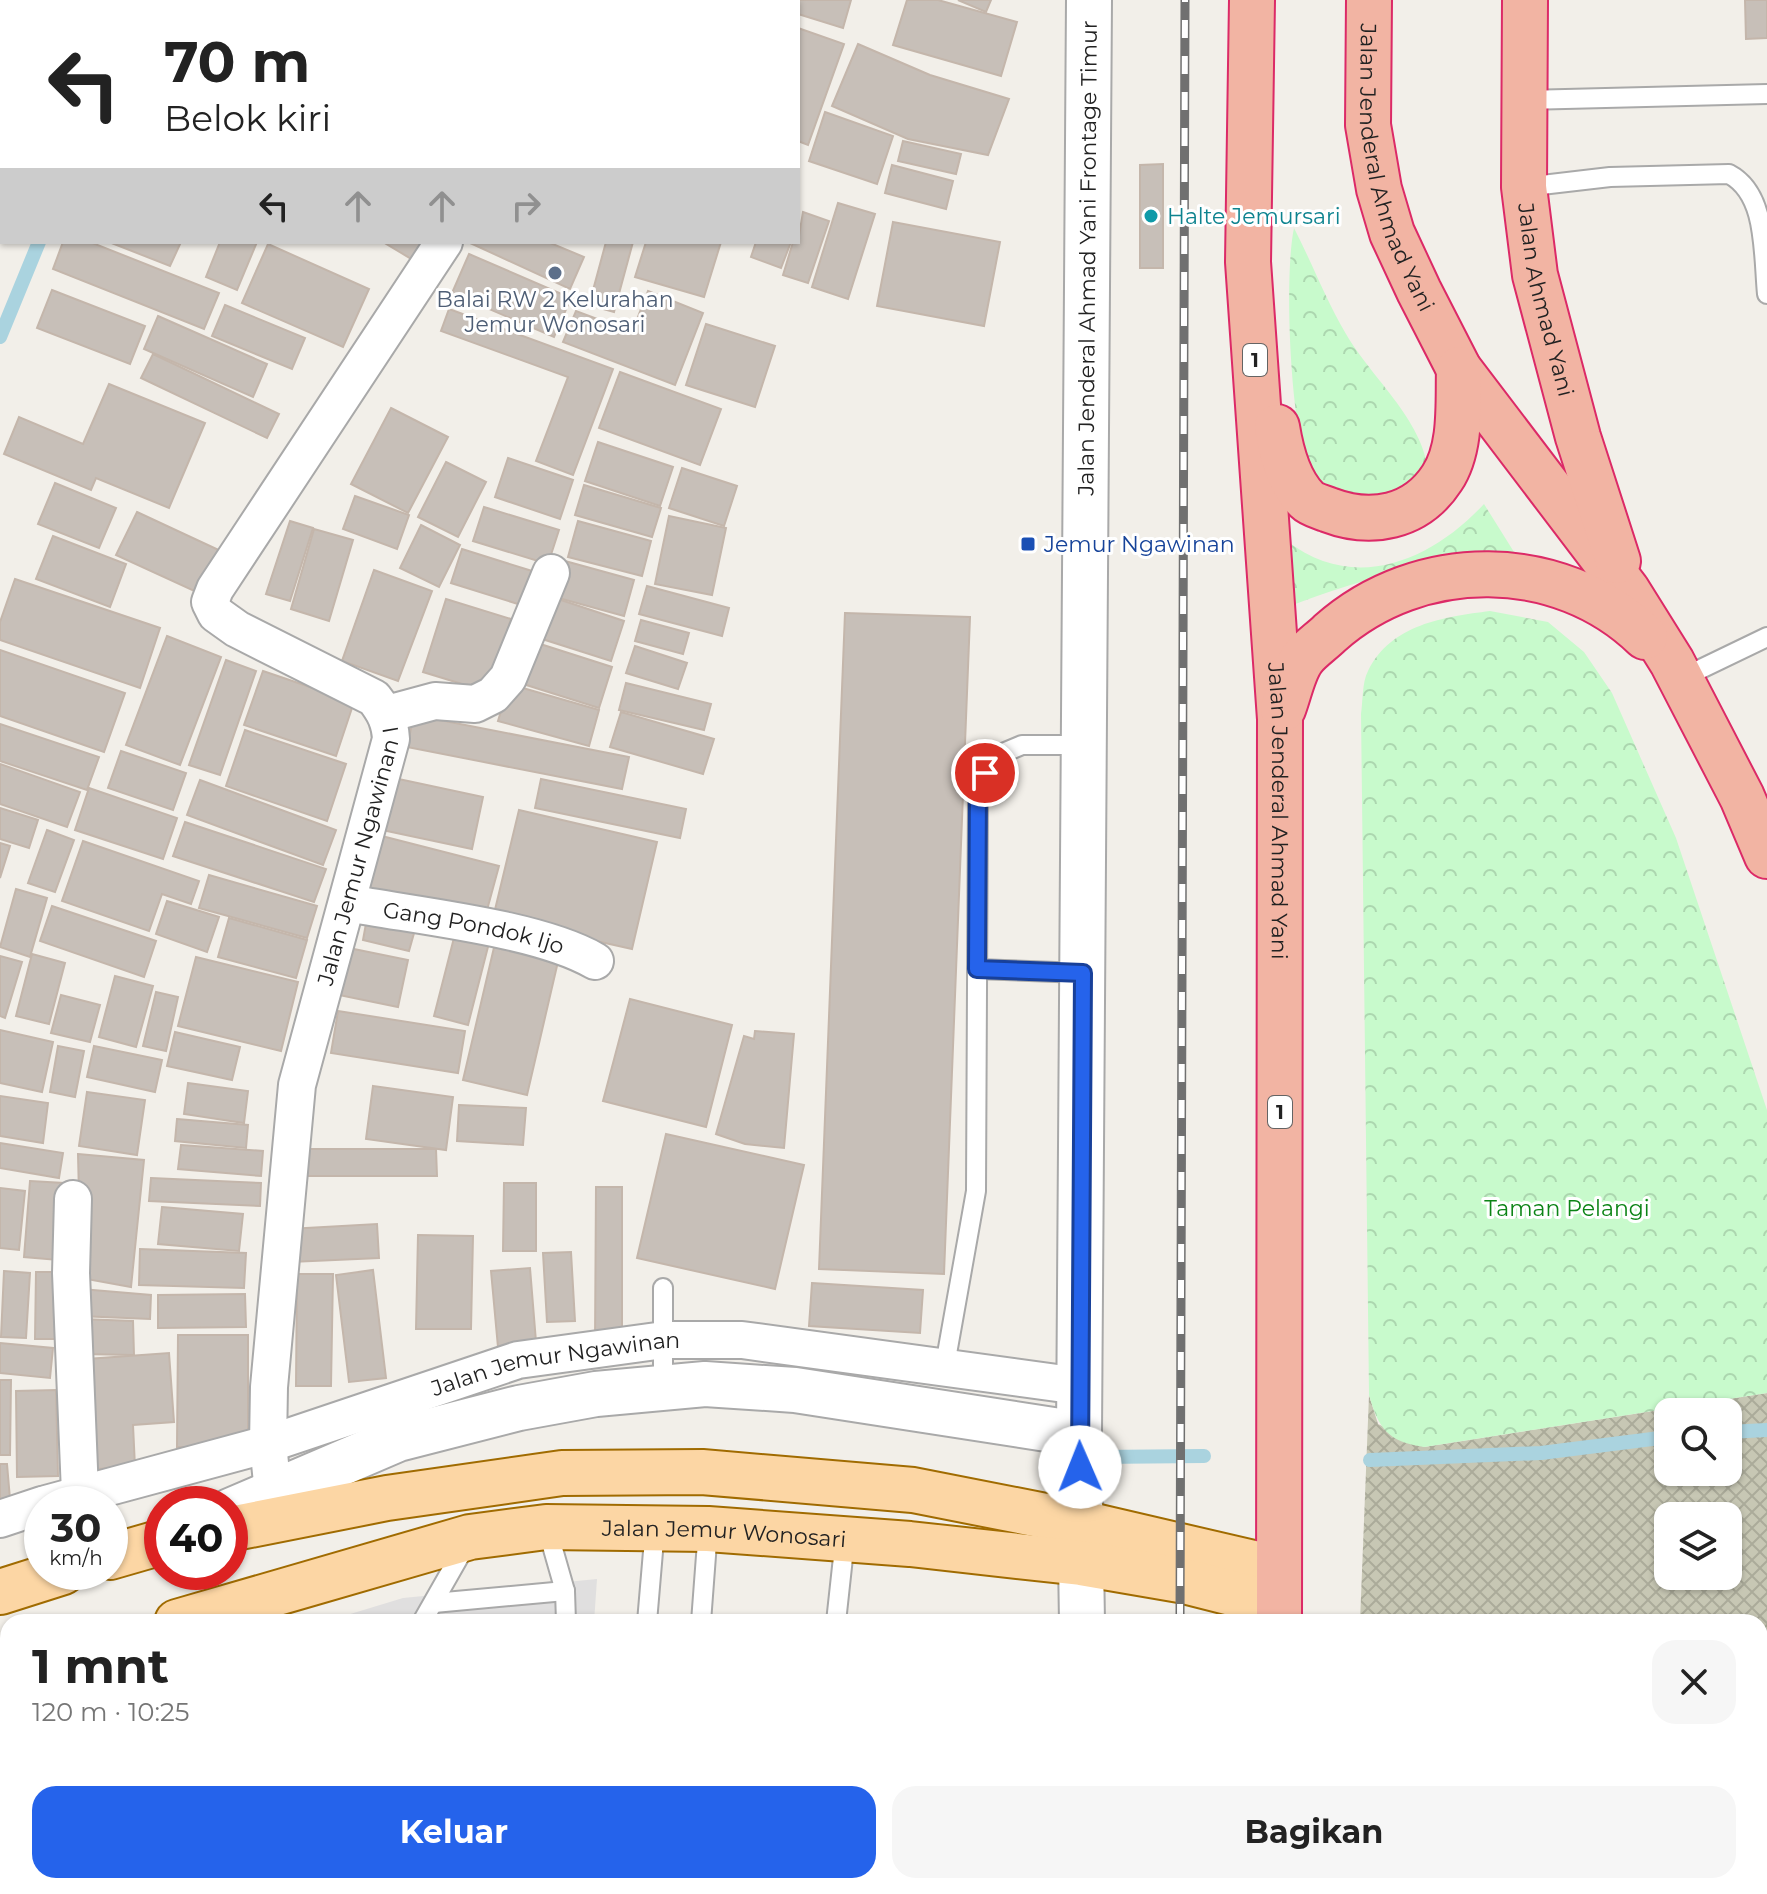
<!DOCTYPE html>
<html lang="id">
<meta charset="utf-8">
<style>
:root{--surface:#fff;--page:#f6f6f6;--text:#222;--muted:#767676;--accent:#2563eb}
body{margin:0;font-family:Montserrat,sans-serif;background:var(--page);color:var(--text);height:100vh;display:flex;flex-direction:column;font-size:30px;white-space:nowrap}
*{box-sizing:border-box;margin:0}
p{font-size:26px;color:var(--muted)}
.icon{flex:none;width:44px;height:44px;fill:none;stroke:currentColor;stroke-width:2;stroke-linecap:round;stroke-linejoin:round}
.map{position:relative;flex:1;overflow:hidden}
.drawer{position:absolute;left:0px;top:1614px;width:1768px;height:280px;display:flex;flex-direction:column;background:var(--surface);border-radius:24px 24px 0 0;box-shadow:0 2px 6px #0004}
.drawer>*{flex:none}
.top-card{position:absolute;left:0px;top:0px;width:800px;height:244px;box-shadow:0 2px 6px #0004;background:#fff;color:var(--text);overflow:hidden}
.tools{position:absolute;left:1654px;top:1398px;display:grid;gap:16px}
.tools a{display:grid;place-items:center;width:88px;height:88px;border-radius:16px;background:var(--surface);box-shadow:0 2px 6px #0004;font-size:40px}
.speed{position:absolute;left:24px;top:1486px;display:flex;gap:16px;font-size:40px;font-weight:700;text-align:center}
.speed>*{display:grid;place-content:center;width:104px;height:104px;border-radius:50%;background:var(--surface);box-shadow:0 2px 6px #0004;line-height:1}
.speed small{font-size:20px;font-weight:400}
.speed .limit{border:12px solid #d22;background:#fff;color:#111}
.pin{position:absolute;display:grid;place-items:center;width:68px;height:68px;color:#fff;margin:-34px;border:4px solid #fff;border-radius:50%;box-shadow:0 2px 8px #0007}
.me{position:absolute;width:88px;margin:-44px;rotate:359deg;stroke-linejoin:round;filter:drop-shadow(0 0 6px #0008)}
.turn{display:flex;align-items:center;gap:28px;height:168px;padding:0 32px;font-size:36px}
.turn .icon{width:104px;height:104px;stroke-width:2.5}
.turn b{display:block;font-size:56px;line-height:68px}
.lanes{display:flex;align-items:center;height:76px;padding:0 32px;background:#0003;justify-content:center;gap:40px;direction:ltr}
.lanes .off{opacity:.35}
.round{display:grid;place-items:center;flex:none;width:84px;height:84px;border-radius:24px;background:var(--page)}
.head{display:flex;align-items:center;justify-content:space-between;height:136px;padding:0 32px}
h1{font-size:48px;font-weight:700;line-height:60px}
.cta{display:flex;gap:16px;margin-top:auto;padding:16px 32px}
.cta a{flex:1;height:92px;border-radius:24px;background:var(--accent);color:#fff;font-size:32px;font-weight:700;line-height:92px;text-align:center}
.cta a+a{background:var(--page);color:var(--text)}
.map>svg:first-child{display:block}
</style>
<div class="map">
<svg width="1767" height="1894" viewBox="0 0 1767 1894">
<defs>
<pattern id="construction-cross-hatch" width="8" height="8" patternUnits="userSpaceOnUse" patternTransform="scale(2)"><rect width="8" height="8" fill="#c7c7b4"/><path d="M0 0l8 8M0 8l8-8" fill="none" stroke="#abab9a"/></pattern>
<pattern id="park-crowns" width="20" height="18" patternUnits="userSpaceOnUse" patternTransform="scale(2)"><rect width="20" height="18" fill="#c8facc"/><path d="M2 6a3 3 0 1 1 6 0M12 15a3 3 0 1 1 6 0" fill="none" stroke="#acd6af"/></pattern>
</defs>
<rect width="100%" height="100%" fill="#f2efe9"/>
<g fill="#e0dfdf">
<polygon points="597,1579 594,1622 324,1622 403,1598"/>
<polygon points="154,1886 579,1886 579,1894 155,1894"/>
</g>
<path fill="url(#construction-cross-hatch)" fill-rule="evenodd" d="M1767 1393V1890L1764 1894H1406L1399 1886H1760V1622H1360L1369 1395 1378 1424 1424 1447ZM1668 1412H1728V1472H1668ZM1668 1516H1728V1576H1668Z"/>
<g fill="url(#park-crowns)">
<path d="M1294 228C1312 263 1326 300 1346 334 1373 381 1432 427 1428 484L1349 518C1336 503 1314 484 1307 465 1290 420 1284 275 1294 228Z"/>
<path d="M1484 504 1514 552C1433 558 1350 582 1275 612L1286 540C1354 594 1431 561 1484 504Z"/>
<path d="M1490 611 1548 622 1584 652 1612 693 1676 838 1767 1110V1393L1424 1447C1387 1441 1379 1429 1369 1395L1361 714C1363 701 1362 682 1368 671 1391 624 1444 617 1490 611Z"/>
</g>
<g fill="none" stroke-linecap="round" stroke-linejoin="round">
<g stroke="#aad3df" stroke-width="14">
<polyline points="138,2 139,0"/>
<polyline points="0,337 39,242"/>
<polyline points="1728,1432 1767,1430"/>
<polyline points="1097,1457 1204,1456"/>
<polyline points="1370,1460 1541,1453 1668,1437"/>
</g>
</g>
<g fill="#c7bfb8" stroke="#c4b6ab" stroke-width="2">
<polygon points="0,0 52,0 2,2 2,18"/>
<polygon points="67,0 125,0 66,2"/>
<polygon points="179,0 230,0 178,2"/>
<polygon points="435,0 521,0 521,2"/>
<polygon points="768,0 851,0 843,28 798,14 798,2"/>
<polygon points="907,0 938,0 1017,22 1001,76 893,45"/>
<polygon points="958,0 991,0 986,12"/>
<polygon points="1745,0 1767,0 1767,38 1746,39"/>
<polygon points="798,28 844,44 808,145 798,141"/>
<polygon points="0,32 2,32 0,136"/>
<polygon points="858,44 930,75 1009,99 988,155 908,139 832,106"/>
<polygon points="825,112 893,136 877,184 809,161"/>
<polygon points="903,141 961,154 956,174 898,161"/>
<polygon points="1163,164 1163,268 1140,268 1140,165"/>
<polygon points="892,165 953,181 946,209 885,193"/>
<polygon points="838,203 875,214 848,299 812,287"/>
<polygon points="803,212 829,221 808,283 783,275 793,242 798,242"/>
<polygon points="893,222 1000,242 984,326 877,306"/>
<polygon points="63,242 90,242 219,293 204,329 53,269"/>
<polygon points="109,242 181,242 170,266"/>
<polygon points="220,242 257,242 237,290 206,277"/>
<polygon points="383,242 423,242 413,260"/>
<polygon points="468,242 548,242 584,257 570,289"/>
<polygon points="606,242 633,242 614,312 589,305"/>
<polygon points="646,242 721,242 704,297 635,277"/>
<polygon points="756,242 791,242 781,268 751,257"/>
<polygon points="268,244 369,289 343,347 242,303"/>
<polygon points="469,254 571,298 554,337 452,293"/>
<polygon points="52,290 145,326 130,364 37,328"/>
<polygon points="648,291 703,313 675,385 563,342 576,311 632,332"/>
<polygon points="225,305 305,338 292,369 212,336"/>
<polygon points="449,309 613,369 573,475 536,461 568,377 441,331"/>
<polygon points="158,316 267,364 253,397 144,349"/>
<polygon points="706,324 775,346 755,407 686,385"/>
<polygon points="153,354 279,414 267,438 141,378"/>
<polygon points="620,372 721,409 700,465 599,428"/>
<polygon points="109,384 205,423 169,508 96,478 91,490 4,454 19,417 83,444"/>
<polygon points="391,408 448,437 408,513 351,484"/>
<polygon points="598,442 673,467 660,506 585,481"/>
<polygon points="508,458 573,480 560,519 495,497"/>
<polygon points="446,462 486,482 458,537 418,517"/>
<polygon points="682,468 737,486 724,526 669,508"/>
<polygon points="55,483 116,508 99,548 38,524"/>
<polygon points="584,485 661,508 652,537 575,515"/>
<polygon points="355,496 409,515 397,549 343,529"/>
<polygon points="484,507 559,530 548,564 473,541"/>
<polygon points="137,512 223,552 203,595 116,555"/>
<polygon points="669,516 726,528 712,595 655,584"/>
<polygon points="290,521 313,528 290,601 266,594"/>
<polygon points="578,521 651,541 642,576 568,557"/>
<polygon points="421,525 460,545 439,587 400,568"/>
<polygon points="314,529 353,540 329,621 291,609"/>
<polygon points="53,536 126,564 110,607 36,579"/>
<polygon points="462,549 532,571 521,605 451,583"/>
<polygon points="565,561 634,580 624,616 555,597"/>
<polygon points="374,570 432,591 398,681 342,661"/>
<polygon points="15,579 160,628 140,688 0,640 0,622"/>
<polygon points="647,586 729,608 722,636 639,614"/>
<polygon points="552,597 624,621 611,661 539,638"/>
<polygon points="446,599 511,619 488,692 423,672"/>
<polygon points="845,613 970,617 944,1274 819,1269"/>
<polygon points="641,620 689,633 683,654 635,641"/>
<polygon points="167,636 221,657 180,765 126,745"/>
<polygon points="534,642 612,667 599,708 520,683"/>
<polygon points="635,646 687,663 678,689 626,673"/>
<polygon points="0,650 125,693 104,752 0,716"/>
<polygon points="226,660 256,671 220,775 189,765"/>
<polygon points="263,671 354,702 336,756 244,725"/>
<polygon points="626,683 711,704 704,730 619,710"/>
<polygon points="509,684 599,710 589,746 498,721"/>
<polygon points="621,712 714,739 703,774 610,747"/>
<polygon points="414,715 629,757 622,789 407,747"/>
<polygon points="0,724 99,757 87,790 0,761"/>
<polygon points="245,730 346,764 327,821 226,786"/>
<polygon points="121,751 186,773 173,810 108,788"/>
<polygon points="0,764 80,792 67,827 0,804"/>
<polygon points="394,778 483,797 472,849 382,830"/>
<polygon points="541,779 686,809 680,838 535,808"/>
<polygon points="200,780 336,830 323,865 187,815"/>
<polygon points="89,788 177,818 163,859 75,830"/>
<polygon points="0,808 38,820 29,848 0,839"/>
<polygon points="519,810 657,842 632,949 493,918"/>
<polygon points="185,822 326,869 314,902 173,856"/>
<polygon points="47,830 74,840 55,892 28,883"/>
<polygon points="374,834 499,866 484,921 360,888"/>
<polygon points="83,841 199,881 191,904 162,894 149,931 62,901"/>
<polygon points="0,843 10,846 0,878"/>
<polygon points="209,875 317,906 307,938 199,908"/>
<polygon points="16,889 47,898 30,957 0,947"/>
<polygon points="167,901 219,917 207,952 156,934"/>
<polygon points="52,906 156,941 144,977 40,941"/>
<polygon points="369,907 418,919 409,951 363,940"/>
<polygon points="229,918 307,940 296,978 218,957"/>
<polygon points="456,930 490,939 468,1025 434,1016"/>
<polygon points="496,939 560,953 527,1095 463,1080"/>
<polygon points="349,948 408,960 398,1007 339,995"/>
<polygon points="32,954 65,963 49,1024 16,1016"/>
<polygon points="0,956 22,962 5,1018 0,1016"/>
<polygon points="196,957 298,982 281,1051 178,1026"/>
<polygon points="115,976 153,986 136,1047 99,1037"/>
<polygon points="156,992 178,997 166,1051 143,1046"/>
<polygon points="61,995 100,1005 90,1042 51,1033"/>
<polygon points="630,999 732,1025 706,1127 603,1101"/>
<polygon points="338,1011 465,1031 458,1073 331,1053"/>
<polygon points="0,1030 53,1042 42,1092 0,1083"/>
<polygon points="755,1031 794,1034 784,1148 745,1144 716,1134 744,1036 754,1039"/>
<polygon points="175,1032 240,1047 232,1080 167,1066"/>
<polygon points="58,1046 84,1051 75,1097 50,1092"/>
<polygon points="94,1046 162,1060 155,1092 87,1077"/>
<polygon points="188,1083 248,1091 244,1123 184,1114"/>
<polygon points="373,1086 453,1097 446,1150 366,1139"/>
<polygon points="87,1092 145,1100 137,1155 79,1146"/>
<polygon points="0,1096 48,1103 43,1143 0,1136"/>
<polygon points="459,1105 526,1108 523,1145 457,1141"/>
<polygon points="177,1119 248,1125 246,1148 175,1141"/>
<polygon points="666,1134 804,1165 775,1289 637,1258"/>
<polygon points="0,1143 63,1153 59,1178 0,1168"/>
<polygon points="181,1145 263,1151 261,1176 178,1169"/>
<polygon points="296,1149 436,1149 437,1176 296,1176"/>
<polygon points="78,1154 144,1160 131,1287 81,1278"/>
<polygon points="151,1178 261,1183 260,1206 149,1201"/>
<polygon points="30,1181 64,1183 58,1260 24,1257"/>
<polygon points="504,1183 536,1183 536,1251 503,1251"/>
<polygon points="596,1187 622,1187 622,1344 595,1344"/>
<polygon points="0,1188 25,1191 19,1250 0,1248"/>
<polygon points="162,1207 243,1214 239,1251 158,1244"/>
<polygon points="377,1224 379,1258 291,1262 289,1229"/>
<polygon points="418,1235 473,1236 471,1329 416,1329"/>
<polygon points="140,1249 246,1253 244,1288 139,1285"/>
<polygon points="571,1252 575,1321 547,1322 543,1253"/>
<polygon points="530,1268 537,1354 499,1358 491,1271"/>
<polygon points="373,1270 386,1378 349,1382 336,1275"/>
<polygon points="4,1271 30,1273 26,1338 1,1337"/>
<polygon points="36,1272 58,1272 58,1339 35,1339"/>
<polygon points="297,1274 333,1274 331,1386 296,1386"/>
<polygon points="812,1283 923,1290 920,1333 809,1326"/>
<polygon points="81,1289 151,1295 150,1319 79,1316"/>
<polygon points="245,1294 246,1327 158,1328 158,1295"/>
<polygon points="81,1319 133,1321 134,1355 82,1354"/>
<polygon points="178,1335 248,1335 248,1447 177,1447"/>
<polygon points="0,1343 53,1348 50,1378 0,1373"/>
<polygon points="169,1353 174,1422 133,1425 135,1467 95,1469 87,1359"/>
<polygon points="0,1380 11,1380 10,1455 0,1455"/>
<polygon points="56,1390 58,1476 17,1477 16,1391"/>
<polygon points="0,1464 7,1464 10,1499 0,1500"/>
<polygon points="8,1736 8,1773 1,1737"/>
<polygon points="0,1778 8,1820 8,1881 0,1882"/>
<polygon points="8,1884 27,1886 29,1894 0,1894 0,1885"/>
<polygon points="55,1886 130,1886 131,1894 56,1894"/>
<polygon points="206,1886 523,1886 523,1894 207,1894"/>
<polygon points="222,1886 323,1886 324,1894 222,1894"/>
<polygon points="682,1886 746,1886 745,1894 681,1894"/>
<polygon points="777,1886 839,1886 838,1894 776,1894"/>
<polygon points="869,1886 968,1886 968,1894 868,1894"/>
</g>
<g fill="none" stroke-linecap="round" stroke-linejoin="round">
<g stroke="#a9a9a9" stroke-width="22">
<g id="service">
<polyline points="1525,100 1767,94"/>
<path d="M1524 187 1610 177 1729 174C1767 194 1763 252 1767 294"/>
<polyline points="1682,678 1767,637"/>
<polyline points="977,969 1082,973"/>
<polyline points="945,1365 976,1191 978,787 991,758 1022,745 1084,745"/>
<polyline points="663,1388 663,1288"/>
<polyline points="547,1528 565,1591 566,1622"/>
<polyline points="434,1603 565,1591"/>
<polyline points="422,1622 467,1543"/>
<polyline points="647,1622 655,1528"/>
<polyline points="701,1622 708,1529"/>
<polyline points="836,1622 845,1539"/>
<polyline points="200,1886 200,1894"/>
<polyline points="557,1894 557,1886"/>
<polyline points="627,1894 627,1886"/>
</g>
</g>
<g stroke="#a9a9a9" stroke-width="40">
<g id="minor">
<polyline points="571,2 572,0"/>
<polyline points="387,714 435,701 475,704 493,695 508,678 551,573"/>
<path id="s1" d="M348 903C417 916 538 928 595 961"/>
<polyline points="73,1199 71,1273 80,1493"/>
<path id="s2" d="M273 1492 268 1444 269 1387 297 1085 391 739C390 722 385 712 374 698L237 629 216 614 210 602 215 589 444 242"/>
<path id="s3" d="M46 1504 268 1444 518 1360 664 1340H742L1079 1386"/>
<polyline points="0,1519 42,1505"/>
</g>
</g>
<g stroke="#a9a9a9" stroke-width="48">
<g id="tertiary">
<polyline points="230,1511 398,1439 519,1408 596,1394 705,1384 795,1390 1079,1434"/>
<path id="s4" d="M1082 1622 1079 1434 1089 0"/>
<polyline points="1081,1894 1081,1886"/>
</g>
</g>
<g stroke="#a06b00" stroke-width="48">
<g id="primary">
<polyline points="230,1529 387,1498 562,1473 702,1472 913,1490 1081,1523 1279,1569"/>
<polyline points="110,1557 162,1542"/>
<polyline points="0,1592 63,1572"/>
<path id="s5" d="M177 1622 470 1537 546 1527 708 1529 910 1544 1081 1563 1180 1580 1279 1605"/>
<polyline points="0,1673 8,1671"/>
</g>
</g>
<g stroke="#dc2a67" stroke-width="48">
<g id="trunk">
<path id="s6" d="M1252 0 1248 262 1280 719 1279 1622"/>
<path id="s7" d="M1369 0 1368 125 1379 189 1392 233 1419 291 1459 369 1627 590 1672 662 1742 797 1767 856"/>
<path id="s8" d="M1525 0 1524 187 1535 275 1578 437 1618 561"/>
<path d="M1277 427C1281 452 1288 481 1307 500 1312 505 1322 507 1329 510 1371 526 1416 518 1442 478 1462 448 1458 403 1459 369"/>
<path d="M1283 709C1289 694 1293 671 1303 658 1310 649 1322 641 1330 633 1419 554 1559 554 1645 637"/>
<polyline points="1297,1886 1300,1894"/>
</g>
</g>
<use href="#service" stroke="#fff" stroke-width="18"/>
<use href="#minor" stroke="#fff" stroke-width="36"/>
<use href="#tertiary" stroke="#fff" stroke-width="44"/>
<use href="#primary" stroke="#fcd6a4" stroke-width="44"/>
<use href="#trunk" stroke="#f2b4a3" stroke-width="44"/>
<g stroke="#707070" stroke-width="9">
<g id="rail">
<polyline points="1180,1622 1185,0"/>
<polyline points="1180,1894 1180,1886"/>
</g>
</g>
<use href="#rail" stroke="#fff" stroke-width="6" stroke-dasharray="18" stroke-linecap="butt"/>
</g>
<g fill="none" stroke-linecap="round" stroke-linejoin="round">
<g stroke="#184099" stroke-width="20">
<polyline id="route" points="985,773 978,787 977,969 1083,973 1080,1467"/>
</g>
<use href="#route" stroke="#2563eb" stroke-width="14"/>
</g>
<circle fill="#0f9aa8" stroke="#fff" stroke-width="3" cx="1151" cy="216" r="8"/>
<circle fill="#5c6f8a" stroke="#fff" stroke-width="3" cx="555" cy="273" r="8"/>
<rect fill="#1a4fb4" stroke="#fff" stroke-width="3" x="1020" y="536" width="16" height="16" rx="4"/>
<g text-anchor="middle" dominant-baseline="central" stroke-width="6" stroke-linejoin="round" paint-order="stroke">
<g fill="#fff" stroke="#646464" stroke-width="2">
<rect x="1243" y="344" width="24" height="32" rx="6"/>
<rect x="1268" y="1096" width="24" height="32" rx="6"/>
</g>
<g font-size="20" font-weight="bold" fill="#222">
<text x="1255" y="360">1</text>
<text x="1280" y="1112">1</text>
</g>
<g font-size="22" fill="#222" stroke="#fff">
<text stroke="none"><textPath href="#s7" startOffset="172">Jalan Jenderal Ahmad Yani</textPath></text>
<text stroke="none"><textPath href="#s4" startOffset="1364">Jalan Jenderal Ahmad Yani Frontage Timur</textPath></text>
<text stroke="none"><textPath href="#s8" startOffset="302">Jalan Ahmad Yani</textPath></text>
<text stroke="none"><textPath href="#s6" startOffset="812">Jalan Jenderal Ahmad Yani</textPath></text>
<text stroke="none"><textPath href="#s2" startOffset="646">Jalan Jemur Ngawinan I</textPath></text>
<text stroke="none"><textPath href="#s1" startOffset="128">Gang Pondok Ijo</textPath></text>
<text stroke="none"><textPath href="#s3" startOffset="530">Jalan Jemur Ngawinan</textPath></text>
<text stroke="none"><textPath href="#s5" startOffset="560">Jalan Jemur Wonosari</textPath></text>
</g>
<g font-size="22" fill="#0d838f" stroke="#fff" text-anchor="start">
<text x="1167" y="216">Halte Jemursari</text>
</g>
<g font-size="22" fill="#4e5e75" stroke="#fff">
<text x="555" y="299">Balai RW 2 Kelurahan<tspan x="555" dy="25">Jemur Wonosari</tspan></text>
</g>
<g font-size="22" fill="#164399" stroke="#fff" text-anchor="start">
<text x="1044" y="544">Jemur Ngawinan</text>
</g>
<g font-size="22" fill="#0c8416" stroke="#fff">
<text x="1567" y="1208">Taman Pelangi</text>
</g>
</g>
</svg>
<div class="tools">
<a><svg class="icon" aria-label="search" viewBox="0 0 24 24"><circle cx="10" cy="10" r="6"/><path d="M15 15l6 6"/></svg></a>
<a><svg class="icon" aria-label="layers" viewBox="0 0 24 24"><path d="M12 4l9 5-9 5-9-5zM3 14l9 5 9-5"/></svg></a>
</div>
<div class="speed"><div>30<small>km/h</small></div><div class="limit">40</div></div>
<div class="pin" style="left:985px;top:773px;background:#d93025"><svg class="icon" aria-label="arrive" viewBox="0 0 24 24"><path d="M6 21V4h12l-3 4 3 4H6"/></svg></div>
<svg class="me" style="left:1080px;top:1467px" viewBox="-20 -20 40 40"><circle r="19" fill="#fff"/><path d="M0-13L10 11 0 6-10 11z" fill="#2563eb"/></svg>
<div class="top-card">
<div class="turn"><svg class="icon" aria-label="left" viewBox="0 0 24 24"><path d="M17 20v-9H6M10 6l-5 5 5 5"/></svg><div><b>70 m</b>Belok kiri</div></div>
<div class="lanes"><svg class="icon" aria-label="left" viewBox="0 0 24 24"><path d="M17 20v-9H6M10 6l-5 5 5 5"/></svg><svg class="icon off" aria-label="ahead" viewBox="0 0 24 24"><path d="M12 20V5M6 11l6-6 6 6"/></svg><svg class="icon off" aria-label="ahead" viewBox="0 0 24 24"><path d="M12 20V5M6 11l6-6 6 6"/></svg><svg class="icon off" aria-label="right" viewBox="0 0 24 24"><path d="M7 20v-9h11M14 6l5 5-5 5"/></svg></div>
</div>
<section class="drawer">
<div class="head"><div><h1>1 mnt</h1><p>120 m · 10:25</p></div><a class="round"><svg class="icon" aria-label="close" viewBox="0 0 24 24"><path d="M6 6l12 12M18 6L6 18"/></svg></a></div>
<div class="cta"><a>Keluar</a><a>Bagikan</a></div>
</section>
</div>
